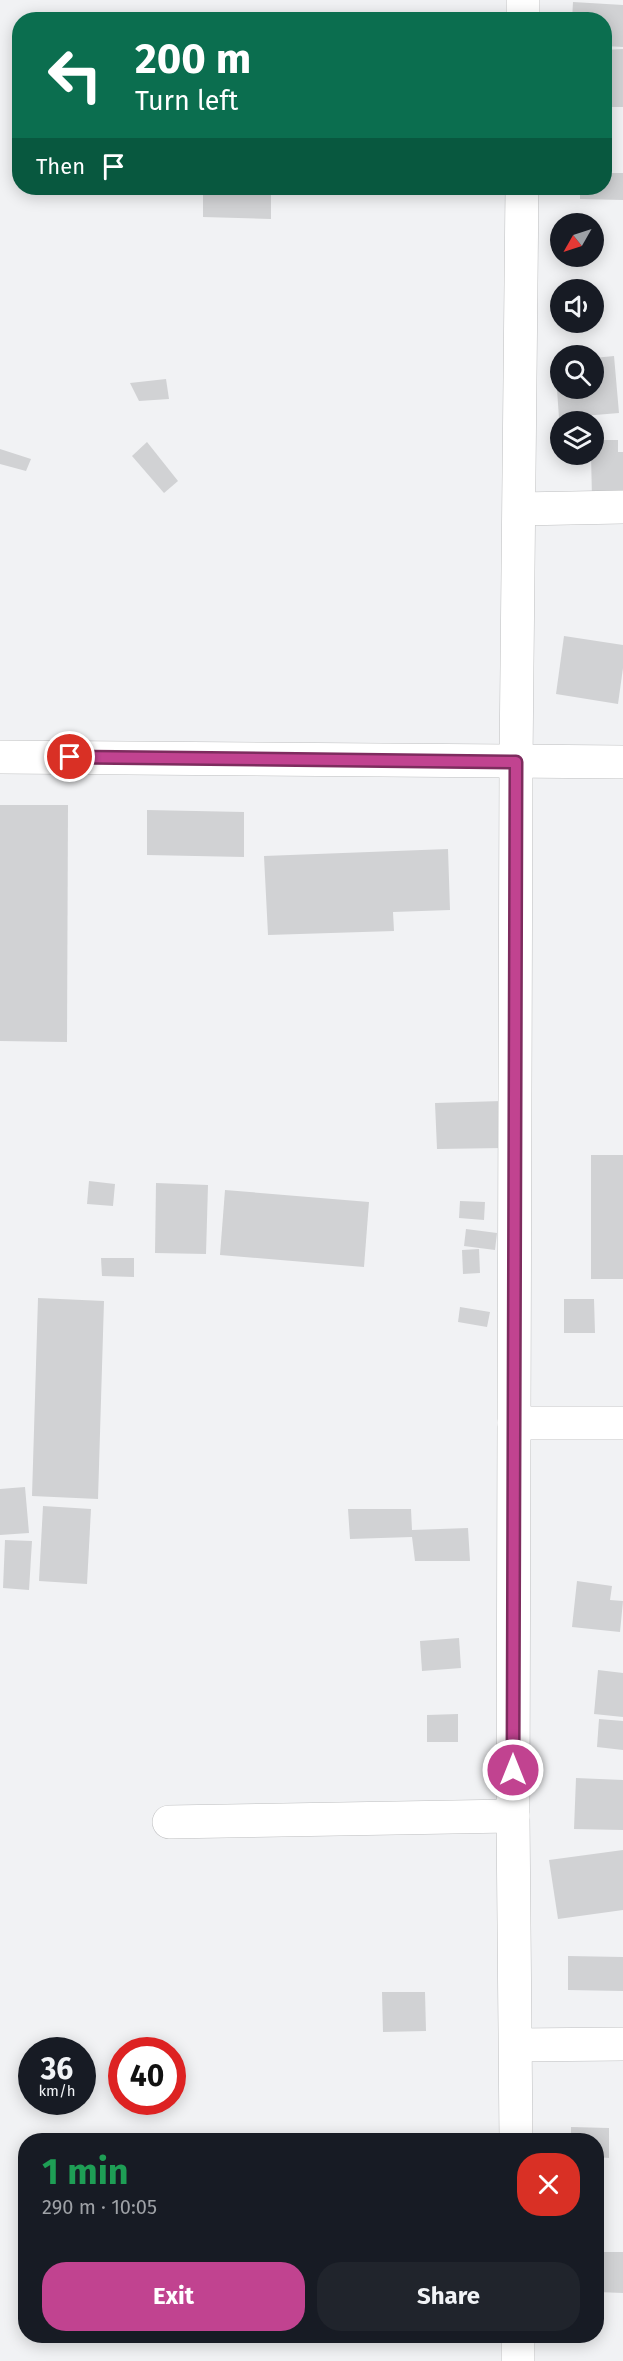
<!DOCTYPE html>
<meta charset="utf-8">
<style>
:root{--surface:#171b24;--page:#20242c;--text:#f1f3f6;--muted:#9ea1a6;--accent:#c14390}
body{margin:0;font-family:"Fira Sans",sans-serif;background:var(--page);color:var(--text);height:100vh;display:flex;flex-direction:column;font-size:22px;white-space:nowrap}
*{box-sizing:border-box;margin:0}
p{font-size:20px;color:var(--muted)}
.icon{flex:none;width:33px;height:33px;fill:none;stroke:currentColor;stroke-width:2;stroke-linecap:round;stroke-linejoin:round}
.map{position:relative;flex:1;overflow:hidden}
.panel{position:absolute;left:18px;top:2133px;width:586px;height:210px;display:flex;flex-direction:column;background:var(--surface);border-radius:24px;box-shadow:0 3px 15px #0003}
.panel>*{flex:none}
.guide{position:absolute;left:12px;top:12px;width:600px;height:183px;border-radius:24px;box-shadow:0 3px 15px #0003;background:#0b6e4f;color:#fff;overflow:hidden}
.needle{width:39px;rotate:231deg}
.tools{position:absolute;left:550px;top:213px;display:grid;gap:12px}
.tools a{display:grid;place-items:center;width:54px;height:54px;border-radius:50%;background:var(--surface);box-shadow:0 3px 15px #0003;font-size:30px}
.speed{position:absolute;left:18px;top:2037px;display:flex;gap:12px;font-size:30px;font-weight:700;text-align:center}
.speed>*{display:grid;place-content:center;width:78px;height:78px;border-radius:50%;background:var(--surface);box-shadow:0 3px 15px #0003;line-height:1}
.speed small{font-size:15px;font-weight:400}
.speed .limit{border:9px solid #d22;background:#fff;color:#111}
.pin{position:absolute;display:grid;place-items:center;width:51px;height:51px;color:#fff;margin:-26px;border:3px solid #fff;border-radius:50%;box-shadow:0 2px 6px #0007}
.me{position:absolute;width:66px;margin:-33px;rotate:0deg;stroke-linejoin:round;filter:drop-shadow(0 0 4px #0008)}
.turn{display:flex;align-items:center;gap:21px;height:126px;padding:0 24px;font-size:27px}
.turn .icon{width:78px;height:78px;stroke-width:2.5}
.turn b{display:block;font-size:42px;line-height:51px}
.then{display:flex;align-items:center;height:57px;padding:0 24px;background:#0003;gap:12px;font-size:22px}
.round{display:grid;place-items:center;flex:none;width:63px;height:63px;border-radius:24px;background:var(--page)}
.overview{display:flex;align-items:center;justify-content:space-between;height:102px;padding:0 24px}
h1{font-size:36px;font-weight:700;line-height:45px;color:#1e9e55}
.primary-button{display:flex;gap:12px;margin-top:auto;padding:12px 24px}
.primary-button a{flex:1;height:69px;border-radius:24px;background:var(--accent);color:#fff;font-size:24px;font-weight:700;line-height:69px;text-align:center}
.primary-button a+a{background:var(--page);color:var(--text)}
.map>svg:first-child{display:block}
</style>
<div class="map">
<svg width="623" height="2361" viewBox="0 0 623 2361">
<rect width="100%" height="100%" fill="#f1f2f4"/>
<g fill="#d1d2d4">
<polygon points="573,2 623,5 623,47 604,46 604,20 572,20"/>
<polygon points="623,49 623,107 604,107 604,50"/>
<polygon points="604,173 623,173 623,200 580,199 580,188 604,188"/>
<polygon points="203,188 271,188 271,219 203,217"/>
<polygon points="614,356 619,413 559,418 555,361 561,360 561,388 594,388 594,358"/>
<polygon points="166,379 169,399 139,401 130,383"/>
<polygon points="594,440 618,440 618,452 623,452 623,498 592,499 591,454 594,454"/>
<polygon points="147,442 178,481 164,493 132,456"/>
<polygon points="0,449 31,459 26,471 0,464"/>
<polygon points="564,636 623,645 623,668 618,704 556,694"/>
<polygon points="0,805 68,805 67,1042 0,1041"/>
<polygon points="147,810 244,812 244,857 147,855"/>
<polygon points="448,849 450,910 393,912 394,931 268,935 264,856"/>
<polygon points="502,1101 503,1148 437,1149 435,1103"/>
<rect x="591" y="1155" width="32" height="124"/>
<polygon points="89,1181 115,1184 113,1206 87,1204"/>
<polygon points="156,1183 208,1185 206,1254 155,1253"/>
<polygon points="225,1190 369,1202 364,1267 220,1255"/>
<polygon points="460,1201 485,1202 484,1220 459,1218"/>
<polygon points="466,1229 497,1233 495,1250 464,1246"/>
<polygon points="479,1249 480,1273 463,1274 462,1250"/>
<polygon points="101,1258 134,1258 134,1277 102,1276"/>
<polygon points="38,1298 104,1301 98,1499 32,1496"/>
<polygon points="564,1299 594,1299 595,1333 564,1333"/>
<polygon points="460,1307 490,1312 487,1327 458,1322"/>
<polygon points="25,1487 29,1533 0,1535 0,1489"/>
<polygon points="43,1506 91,1509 87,1584 39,1581"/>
<polygon points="348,1509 411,1509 412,1530 468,1528 470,1561 415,1561 412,1537 350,1539"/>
<polygon points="5,1540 32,1541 29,1590 3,1588"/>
<polygon points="577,1581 612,1586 610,1600 623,1601 620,1632 572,1627"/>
<polygon points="459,1638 461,1668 422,1671 420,1641"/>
<polygon points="598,1670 623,1673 623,1717 594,1714"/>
<polygon points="458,1714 458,1742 427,1742 427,1715"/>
<polygon points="599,1719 623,1721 623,1750 597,1747"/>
<polygon points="576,1778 623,1780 623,1830 574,1829"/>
<polygon points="623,1850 623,1910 558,1919 549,1860"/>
<polygon points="568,1956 623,1957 623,1991 568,1990"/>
<polygon points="382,1992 425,1992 426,2031 383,2032"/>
<polygon points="571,2127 609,2128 609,2158 597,2157 597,2140 571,2140"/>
<polygon points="597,2252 623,2252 623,2293 597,2292"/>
<rect x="374" y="2336" width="36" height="3"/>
</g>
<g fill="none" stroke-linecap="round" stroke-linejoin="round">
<g stroke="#bebfc0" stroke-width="34">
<g id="minor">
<polyline points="523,20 523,0"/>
<polyline points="520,509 623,507"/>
<polyline points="0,757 623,762"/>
<polyline points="514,1423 623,1423"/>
<polyline points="169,1822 513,1816"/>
<polyline points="516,2045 623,2044"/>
<polyline points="516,2140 513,1816 514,1423 516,762 522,188"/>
<polyline points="518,2336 518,2361"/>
</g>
</g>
<use href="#minor" stroke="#fff" stroke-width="33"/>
</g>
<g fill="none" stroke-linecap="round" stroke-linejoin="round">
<g stroke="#7d2c5e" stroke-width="15">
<polyline id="route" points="70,757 516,762 513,1770"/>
</g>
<use href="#route" stroke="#c14390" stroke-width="10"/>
</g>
</svg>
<div class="tools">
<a><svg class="needle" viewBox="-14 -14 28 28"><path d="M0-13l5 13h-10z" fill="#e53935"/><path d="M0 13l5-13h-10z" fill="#9ea1a6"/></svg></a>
<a><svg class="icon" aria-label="sound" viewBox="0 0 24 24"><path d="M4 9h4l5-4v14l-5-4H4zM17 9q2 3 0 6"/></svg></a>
<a><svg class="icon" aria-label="search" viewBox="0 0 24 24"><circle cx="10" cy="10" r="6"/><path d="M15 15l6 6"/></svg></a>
<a><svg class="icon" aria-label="layers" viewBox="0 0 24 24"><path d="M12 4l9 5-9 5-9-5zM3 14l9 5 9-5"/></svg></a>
</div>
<div class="speed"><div>36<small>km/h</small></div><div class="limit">40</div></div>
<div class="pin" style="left:70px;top:757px;background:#d93025"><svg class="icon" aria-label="arrive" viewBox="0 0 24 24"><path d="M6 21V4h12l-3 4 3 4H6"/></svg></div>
<svg class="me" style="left:513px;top:1770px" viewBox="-20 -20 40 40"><circle r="17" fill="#c14390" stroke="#fff" stroke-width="3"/><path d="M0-11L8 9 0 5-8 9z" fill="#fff"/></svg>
<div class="guide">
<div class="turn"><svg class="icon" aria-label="left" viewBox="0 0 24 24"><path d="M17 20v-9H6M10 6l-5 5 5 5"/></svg><div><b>200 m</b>Turn left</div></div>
<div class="then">Then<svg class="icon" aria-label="arrive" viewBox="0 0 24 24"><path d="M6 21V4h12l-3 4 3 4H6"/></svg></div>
</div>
<section class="panel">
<div class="overview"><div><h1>1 min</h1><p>290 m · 10:05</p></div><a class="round" style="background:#d93025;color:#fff"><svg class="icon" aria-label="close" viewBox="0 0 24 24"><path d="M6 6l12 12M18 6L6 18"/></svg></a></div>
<div class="primary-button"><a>Exit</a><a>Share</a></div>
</section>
</div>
